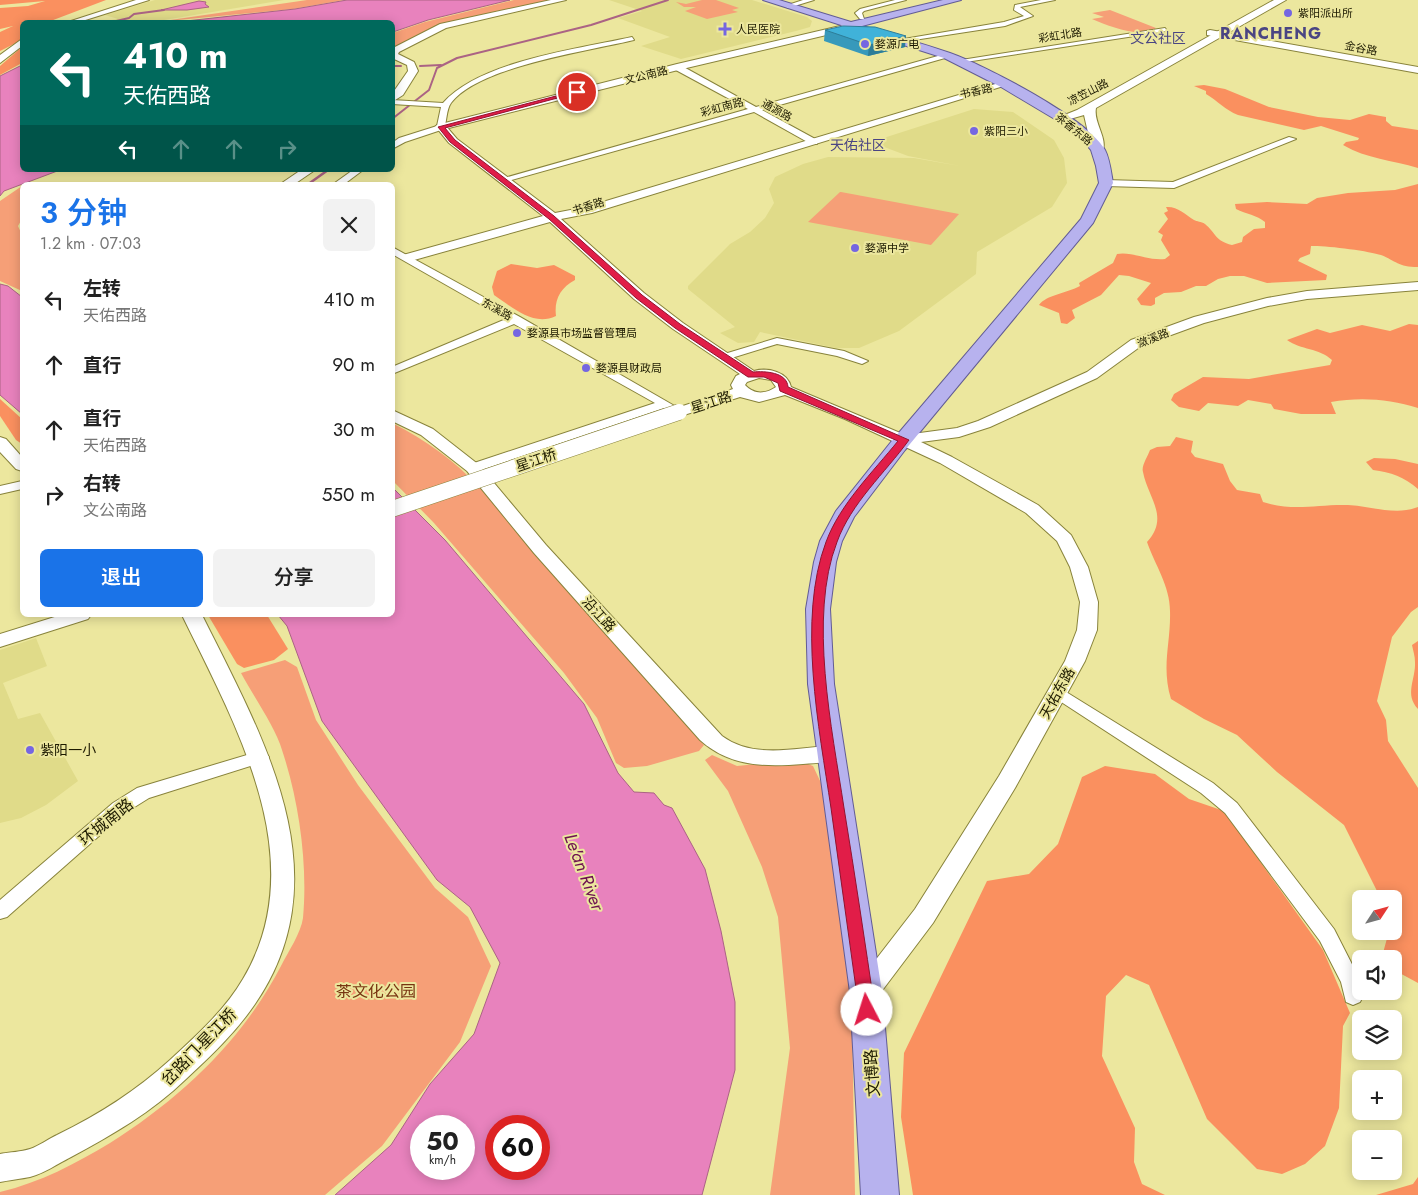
<!DOCTYPE html>
<html lang="zh">
<meta charset="utf-8">
<style>
:root{--surface:#fff;--page:#f2f2f2;--text:#222;--muted:#767676;--accent:#1a73e8}
body{margin:0;font-family:Jost,"Noto Sans SC",sans-serif;background:var(--page);color:var(--text);height:100vh;display:flex;flex-direction:column;font-size:19px;white-space:nowrap}
*{box-sizing:border-box;margin:0}
p{font-size:16px;color:var(--muted)}
.icon{flex:none;width:28px;height:28px;fill:none;stroke:currentColor;stroke-width:2;stroke-linecap:round;stroke-linejoin:round}
.map{position:relative;flex:1;overflow:hidden}
.drawer{position:absolute;left:20px;top:182px;width:375px;height:435px;display:flex;flex-direction:column;background:var(--surface);border-radius:8px;box-shadow:0 2px 12px #0003}
.drawer>*{flex:none}
.banner{position:absolute;left:20px;top:20px;width:375px;height:152px;border-radius:8px;box-shadow:0 2px 12px #0003;background:#00695c;color:#fff;overflow:hidden}
.needle{width:32px;rotate:54deg}
.tools{position:absolute;left:1352px;top:890px;display:grid;gap:10px}
.tools a{display:grid;place-items:center;width:50px;height:50px;border-radius:8px;background:var(--surface);box-shadow:0 2px 12px #0003;font-size:25px}
.speed{position:absolute;left:410px;top:1115px;display:flex;gap:10px;font-size:25px;font-weight:700;text-align:center}
.speed>*{display:grid;place-content:center;width:65px;height:65px;border-radius:50%;background:var(--surface);box-shadow:0 2px 12px #0003;line-height:1}
.speed small{font-size:12px;font-weight:400}
.speed .limit{border:8px solid #d22;background:#fff;color:#111}
.pin{position:absolute;display:grid;place-items:center;width:42px;height:42px;color:#fff;margin:-21px;border:2px solid #fff;border-radius:50%;box-shadow:0 1px 5px #0007}
.me{position:absolute;width:55px;margin:-28px;rotate:355deg;stroke-linejoin:round;filter:drop-shadow(0 0 4px #0008)}
.turn{display:flex;align-items:center;gap:18px;height:105px;padding:0 20px;font-size:22px}
.turn .icon{width:65px;height:65px;stroke-width:2.5}
.turn b{display:block;font-size:35px;line-height:42px}
.lanes{display:flex;align-items:center;height:48px;padding:0 20px;background:#0003;justify-content:center;gap:25px;direction:ltr}
.lanes .off{opacity:.35}
.round{display:grid;place-items:center;flex:none;width:52px;height:52px;border-radius:8px;background:var(--page)}
.head{display:flex;align-items:center;justify-content:space-between;height:85px;padding:0 20px}
h1{font-size:30px;font-weight:600;line-height:38px;color:var(--accent)}
.action{display:flex;gap:10px;margin-top:auto;padding:10px 20px}
.action a{flex:1;height:58px;border-radius:8px;background:var(--accent);color:#fff;font-size:20px;font-weight:600;line-height:58px;text-align:center}
.action a+a{background:var(--page);color:var(--text)}
ul{padding:0;list-style:none}
li{display:flex;align-items:center;gap:15px;height:65px;padding:0 20px}
li div{flex:1}
li b{display:block;font-size:19px}
li em{font-style:normal}
.map>svg:first-child{display:block}
</style>
<div class="map">
<svg width="1418" height="1195" viewBox="0 0 1418 1195">
<rect width="100%" height="100%" fill="#ece79e"/>
<g fill="#e0db89">
<polygon points="155,0 284,0 152,22 99,22 118,19 105,15"/>
<polygon points="609,0 752,0 807,17 812,21 810,27 796,31 681,59 641,46 670,37 618,18 642,11"/>
<polygon points="974,109 1013,112 1054,140 1064,158 1067,183 1052,207 977,252 976,274 899,331 859,348 836,348 760,332 754,342 738,343 720,333 735,327 688,289 688,286 730,244 750,232 765,218 774,203 769,189 775,177 803,164 828,157 914,158 960,166 908,156 871,142"/>
<polygon points="36,638 47,666 3,683 18,719 40,713 78,781 46,805 21,818 0,823 0,650"/>
</g>
<g fill="#f69f77">
<polygon points="307,0 344,0 293,9 157,22"/>
<polygon points="514,0 560,0 461,21 393,53 393,33 425,22"/>
<polygon points="702,0 716,0 739,8 732,10 738,12 707,19 685,11 696,7 684,7 676,2 686,4"/>
<path d="M1110 10 1156 28C1142 39 1108 26 1092 19L1104 17 1092 13Z"/>
<polygon points="22,186 22,219 18,226 22,235 22,291 0,281 0,201"/>
<polygon points="840,192 841,192 959,214 931,245 808,222"/>
<path d="M392 423C426 440 455 461 480 488L704 745 699 751 647 766 624 768 616 763 597 718 564 673 434 523 393 481Z"/>
<path d="M285 660 297 667 316 720 358 785 435 888 468 917 491 966 460 1042 382 1146 325 1195H0V1192C41 1182 75 1164 110 1143 181 1098 242 1041 281 966 288 952 301 933 303 918 308 864 299 801 282 750 276 728 252 694 241 673Z"/>
<polygon points="712,755 737,766 797,760 813,766 831,804 851,961 855,1195 770,1195 790,1048 778,917 762,867 728,791 705,760"/>
</g>
<g fill="#fa905f">
<polygon points="0,0 106,0 48,22 22,22 22,40 0,51 0,32 13,26 0,29 0,8 28,6 45,1 0,5"/>
<polygon points="22,47 22,63 0,75 0,66"/>
<path d="M1204 85 1225 89 1269 107 1318 117 1350 120 1369 114 1386 117V121L1392 126 1418 130V168C1392 160 1367 159 1343 145L1346 142 1358 140 1359 138 1321 126 1304 130 1238 115C1225 110 1218 101 1206 94V91L1194 86Z"/>
<path d="M1418 184V267C1398 267 1396 261 1381 255 1370 251 1323 245 1311 246L1310 254 1300 258 1298 261 1327 275 1326 280 1267 283 1244 276H1230L1218 279 1206 286H1196L1181 292 1164 293 1155 298V304L1151 306 1141 305 1137 299 1151 283 1129 276 1119 275 1101 295 1072 310 1075 318 1067 324 1061 323 1059 313 1039 305C1046 295 1067 293 1080 286L1079 283 1113 263 1117 254C1131 251 1148 261 1165 259L1170 255 1161 240 1163 235 1158 232 1168 219 1164 213 1168 211 1166 207C1177 206 1185 214 1194 220 1197 222 1201 221 1205 224 1216 233 1215 241 1232 245L1242 242 1243 237 1254 229 1265 228V222C1257 215 1246 214 1236 209L1235 204 1267 202 1307 204 1317 198 1348 193 1395 190Z"/>
<path d="M511 264 537 268 554 265 575 276V280C560 288 554 300 556 316 533 327 512 307 494 295L492 287 497 271Z"/>
<path d="M1409 324 1418 325V408C1390 399 1360 397 1331 402L1336 414H1301L1274 409 1271 404 1248 400 1238 406 1208 403 1199 411 1179 407 1171 400 1174 394 1203 377 1249 379 1330 365 1332 360C1319 348 1301 350 1287 340L1317 329 1330 333 1362 325 1390 331Z"/>
<polygon points="0,399 22,419 22,444 16,440 0,416"/>
<path d="M1176 437 1193 441 1191 452 1195 457 1223 464 1230 481 1237 490 1260 494 1263 502C1295 512 1317 504 1348 505 1371 506 1396 516 1418 507V607L1411 612 1392 637 1377 701 1386 720 1388 741 1418 788V983L1394 970V959H1383V953L1389 931H1394V899H1381L1344 825 1277 772 1237 735 1204 719 1171 699C1161 666 1171 643 1170 611 1170 586 1155 565 1147 542 1170 517 1148 498 1143 472 1141 466 1148 456 1150 450L1157 447 1170 446Z"/>
<path d="M1374 458 1395 459 1418 464V489C1404 477 1391 472 1373 470L1366 462Z"/>
<polygon points="208,615 267,615 288,649 274,660 244,668 237,664"/>
<path d="M1418 641V709C1404 694 1416 679 1415 662 1415 656 1413 650 1412 645Z"/>
<polygon points="1105,766 1155,774 1189,799 1224,811 1323,950 1350,1013 1343,1026 1339,1108 1325,1146 1305,1164 1282,1174 1257,1169 1207,1119 1149,985 1126,975 1106,996 1102,1056 1135,1128 1134,1162 1142,1184 1165,1195 913,1195 901,1117 904,1053 987,881 1029,874 1058,844 1082,777"/>
<polygon points="1418,1177 1418,1195 1376,1195 1413,1184"/>
</g>
<g fill="#e882bd" stroke="#ab6384" fill-rule="evenodd">
<polygon points="347,0 510,0 428,20 393,32 392,22 177,22 295,9"/>
<polygon points="199,1 206,2 205,4 209,7 187,10 161,10"/>
<polygon points="22,65 22,170 60,170 4,191 0,196 0,76"/>
<polygon points="0,284 8,286 22,297 22,414 0,395"/>
<path d="M393 488 445 540 584 704 618 773 634 792 654 793 664 805 672 808 705 869 721 931 735 1002V1070L702 1195H335L391 1145 430 1084 474 1034 500 963 470 907 437 880 322 721 287 626 278 615H392ZM421 1126H464V1169H421ZM496 1126H539V1169H496Z"/>
</g>
<g fill="none" stroke-linecap="round" stroke-linejoin="round">
<g stroke="#ab6384" stroke-width="2">
<polyline points="112,22 129,18 134,14 164,10"/>
<polyline points="392,66 401,66"/>
<polyline points="420,66 441,65"/>
<polyline points="392,119 429,90 437,68 457,58 591,25 668,0"/>
</g>
<polyline stroke="#ab6384" stroke-width="2.5" points="307,185 328,170"/>
<g stroke="#88833b" stroke-width="2">
<g id="minor">
<polygon points="803,0 814,0 788,8 785,6"/>
<polygon points="895,0 906,0 864,11 862,13 864,19 860,19 855,13 860,9"/>
<polygon points="1041,0 1055,0 1020,7 1033,16 1005,26 901,42 898,40 1004,22 1024,16 1014,10 1015,5"/>
<polygon points="1165,28 1167,31 959,63 955,61"/>
<path d="M632 37 634 40C589 51 479 66 451 103 446 110 447 121 444 129L405 142 392 149V143L399 138 437 126 441 107 392 104V100L443 103C480 61 578 49 632 37Z"/>
<polygon points="945,54 952,56 762,110 817,140 817,144 811,144 754,112 504,182 497,180 748,109 674,69 674,65 680,65 756,107"/>
<polygon points="1289,137 1296,139 1174,188 1106,186 1101,183 1106,180 1173,182"/>
<polygon points="353,170 363,170 343,185 332,185"/>
<polygon points="392,247 520,317 685,412 679,416 664,408 478,471 468,471 466,468 468,465 655,403 514,324 392,374 392,367 506,319 392,254"/>
<polygon points="777,338 844,351 868,361 862,364 837,356 777,344 725,360 719,357 721,355"/>
<polygon points="22,481 22,489 0,494 0,486"/>
<polygon points="1058,687 1213,783 1237,803 1334,929 1361,982 1363,996 1360,1002 1353,1005 1346,1002 1341,982 1320,941 1225,813 1201,793 1052,696 1050,692 1052,688"/>
<polygon points="260,751 266,753 269,757 266,761 149,798 125,813 7,917 0,919 0,900 113,803 137,788"/>
</g>
</g>
<g stroke="#88833b" stroke-width="2">
<g id="tertiary">
<polygon points="136,0 149,0 79,22 68,22"/>
<polygon points="551,0 566,0 446,28 399,52 398,54 414,62 418,71 403,95 392,102 392,94 408,71 407,65 392,58 393,48 440,24"/>
<polygon points="1210,30 1418,67 1418,73 1207,35 1207,31"/>
<polygon points="22,39 22,46 0,63 0,55"/>
<path d="M1002 82 1010 84 592 213 561 219 644 293 683 323 754 371C768 367 788 372 791 387L905 435 957 428 978 421 1087 372 1131 340 1194 317 1267 298 1307 291 1418 282V290L1307 299 1268 306 1204 323 1141 346 1097 378 990 427 959 437 921 442 952 457 1038 505 1071 535 1088 567 1098 602 1097 630 1085 661 1015 788 933 923 875 1000 866 1003 857 1000 853 992 857 984 915 909 999 776 1065 661 1077 630 1080 602 1070 567 1057 541 1026 513 940 463 845 419 785 395 759 402 740 397 684 415H674L671 412 674 409 733 389 731 385 736 376 740 374 673 329 634 299 550 222 407 262 401 258 403 255 543 216 449 143 436 127 437 125H445L457 139 555 213 586 207ZM759 378 771 380 776 387C766 394 754 395 745 385L747 382Z"/>
<polygon points="301,170 315,170 293,185 279,185"/>
<path d="M392 410 433 429 479 465 546 545 722 736C753 759 794 748 830 746L838 749 841 754 838 759C826 763 815 763 803 764 765 767 730 767 700 740L534 553 467 471 421 435 392 421Z"/>
<polygon points="0,437 6,439 22,457 22,471 16,469 0,452"/>
<polygon points="61,615 91,615 88,619 0,647 0,634"/>
<path d="M182 615H202C262 736 344 874 255 1004 236 1032 211 1056 186 1079 152 1112 112 1135 71 1157 57 1164 45 1173 30 1177 20 1179 10 1180 0 1182V1154C10 1152 21 1152 30 1149 39 1146 48 1139 57 1135 98 1115 136 1091 170 1060 196 1036 225 1010 243 979 314 860 235 724 182 615Z"/>
</g>
</g>
<g stroke="#88833b" stroke-width="2">
<g id="secondary">
<path d="M1274 0H1286L1096 108C1093 123 1109 139 1102 153L1098 154 1092 150 1084 115 1063 121 1057 118 1077 110Z"/>
<polygon points="853,23 858,26 856,28 678,70 441,130 435,127 437,125 677,64"/>
</g>
</g>
<g stroke="#625c94" stroke-width="2">
<path id="primary" d="M763 0H779L851 22 943 0H961L862 26C892 35 921 43 950 53 984 65 1089 119 1105 150 1110 160 1111 172 1113 183L1093 223 905 450 854 517 842 541 836 562 830 609 834 684 882 992 899 1195H861L850 992 808 684 806 609 814 562 820 541 836 511 891 442 1081 219 1099 183 1096 166 1091 150 1086 144 1058 121 1001 87 944 58Z"/>
</g>
<use href="#minor" fill="#fff" fill-rule="evenodd"/>
<use href="#tertiary" fill="#fff" fill-rule="evenodd"/>
<use href="#secondary" fill="#fff" fill-rule="evenodd"/>
<use href="#primary" fill="#b7b2ee" fill-rule="evenodd"/>
<g stroke="#88833b" stroke-width="17" stroke-linecap="butt">
<polyline id="tertiary-bridge" points="392,509 679,412"/>
</g>
<use href="#tertiary-bridge" stroke="#fff" stroke-width="16"/>
</g>
<polygon fill="#3799bb" points="825,30 905,47 868,56 824,41"/>
<polygon fill="#2d7d98" points="906,36 905,47 868,56 869,45"/>
<polygon fill="#40b2d9" stroke="#2d7d98" points="843,26 875,27 906,36 869,45 825,30"/>
<path fill="#e11d48" stroke="#92132f" d="M575 91 580 92 445 128 455 140 554 216 642 295 680 324 753 372C765 371 787 372 788 387L909 440C885 473 851 503 837 542 808 617 832 729 844 808 855 875 865 943 875 1010L873 1015 867 1017 862 1015 859 1010C850 943 840 875 831 808 819 728 797 619 826 542 840 504 873 472 898 441L780 391 778 383 764 377H748L675 328 636 298 549 219 450 142 438 127Z"/>
<g fill="#7566e1" stroke="#ece79e" stroke-width="2">
<circle cx="1288" cy="13" r="5"/>
<path d="M722.5 21.5h5v5h5v5h-5v5h-5v-5h-5v-5h5z"/>
<circle cx="865" cy="44" r="5"/>
<circle cx="974" cy="131" r="5"/>
<circle cx="855" cy="248" r="5"/>
<circle cx="517" cy="333" r="5"/>
<circle cx="586" cy="368" r="5"/>
<circle cx="30" cy="750" r="5"/>
</g>
<g text-anchor="middle" dominant-baseline="central" stroke-width="4" stroke-linejoin="round" paint-order="stroke">
<g font-size="11" fill="#1d1a00" stroke="#ece79e" text-anchor="start">
<text x="1298" y="13">紫阳派出所</text>
<text x="736" y="29">人民医院</text>
<text x="875" y="44">婺源广电</text>
<text x="984" y="131">紫阳三小</text>
<text x="865" y="248">婺源中学</text>
<text x="527" y="333">婺源县市场监督管理局</text>
<text x="596" y="368">婺源县财政局</text>
</g>
<g font-size="11" fill="#1d1a00" stroke="#ece79e">
<text transform="translate(1060 35) rotate(-9)">彩虹北路</text>
<text transform="translate(1361 48) rotate(11)">金谷路</text>
<text transform="translate(646 75) rotate(-14)">文公南路</text>
<text transform="translate(976 91) rotate(-13)">书香路</text>
<text transform="translate(1088 92) rotate(-27)">凉笠山路</text>
<text transform="translate(722 107) rotate(-15)">彩虹南路</text>
<text transform="translate(777 110) rotate(29)">通源路</text>
<text transform="translate(1074 129) rotate(39)">茶香东路</text>
<text transform="translate(588 206) rotate(-17)">书香路</text>
<text transform="translate(497 309) rotate(29)">东溪路</text>
<text transform="translate(1153 338) rotate(-21)">潋溪路</text>
</g>
<g font-size="14" fill="#4a4583" stroke="#ece79e">
<text x="1158" y="38">文公社区</text>
<text x="858" y="145">天佑社区</text>
</g>
<g font-size="14" fill="#1d1a00" stroke="#ece79e">
<text transform="translate(711 402) rotate(-18)">星江路</text>
<text transform="translate(536 460) rotate(-19)">星江桥</text>
<text transform="translate(599 614) rotate(48)">沿江路</text>
<text transform="translate(1057 693) rotate(-61)">天佑东路</text>
</g>
<g font-size="14" fill="#1d1a00" stroke="#ece79e" text-anchor="start">
<text x="40" y="750">紫阳一小</text>
</g>
<g font-size="16" font-weight="bold" letter-spacing="1" fill="#4a4583" stroke="#ece79e">
<text x="1271" y="33">RANCHENG</text>
</g>
<g font-size="16" fill="#1d1a00" stroke="#ece79e">
<text transform="translate(106 822) rotate(-39)">环城南路</text>
<text transform="translate(199 1047) rotate(-46)">岔路门-星江桥</text>
<text transform="translate(872 1073) rotate(-94)">文博路</text>
</g>
<g font-size="16" fill="#783512" stroke="#ece79e">
<text x="376" y="991">茶文化公园</text>
</g>
<g font-size="18" font-style="italic" fill="#6e1250" stroke="#ece79e">
<text transform="translate(584 872) rotate(69)">Le'an River</text>
</g>
</g>
</svg>
<div class="tools">
<a><svg class="needle" viewBox="-14 -14 28 28"><path d="M0-13l5 13h-10z" fill="#e53935"/><path d="M0 13l5-13h-10z" fill="#767676"/></svg></a>
<a><svg class="icon" aria-label="sound" viewBox="0 0 24 24"><path d="M4 9h4l5-4v14l-5-4H4zM17 9q2 3 0 6"/></svg></a>
<a><svg class="icon" aria-label="layers" viewBox="0 0 24 24"><path d="M12 4l9 5-9 5-9-5zM3 14l9 5 9-5"/></svg></a>
<a>+</a>
<a>−</a>
</div>
<div class="speed"><div>50<small>km/h</small></div><div class="limit">60</div></div>
<div class="pin" style="left:577px;top:92px;background:#d93025"><svg class="icon" aria-label="arrive" viewBox="0 0 24 24"><path d="M6 21V4h12l-3 4 3 4H6"/></svg></div>
<svg class="me" style="left:867px;top:1010px" viewBox="-20 -20 40 40"><circle r="19" fill="#fff"/><path d="M0-13L10 11 0 6-10 11z" fill="#e11d48"/></svg>
<div class="banner">
<div class="turn"><svg class="icon" aria-label="left" viewBox="0 0 24 24"><path d="M17 20v-9H6M10 6l-5 5 5 5"/></svg><div><b>410 m</b>天佑西路</div></div>
<div class="lanes"><svg class="icon" aria-label="left" viewBox="0 0 24 24"><path d="M17 20v-9H6M10 6l-5 5 5 5"/></svg><svg class="icon off" aria-label="ahead" viewBox="0 0 24 24"><path d="M12 20V5M6 11l6-6 6 6"/></svg><svg class="icon off" aria-label="ahead" viewBox="0 0 24 24"><path d="M12 20V5M6 11l6-6 6 6"/></svg><svg class="icon off" aria-label="right" viewBox="0 0 24 24"><path d="M7 20v-9h11M14 6l5 5-5 5"/></svg></div>
</div>
<section class="drawer">
<div class="head"><div><h1>3 分钟</h1><p>1.2 km · 07:03</p></div><a class="round"><svg class="icon" aria-label="close" viewBox="0 0 24 24"><path d="M6 6l12 12M18 6L6 18"/></svg></a></div>
<ul>
<li><svg class="icon" aria-label="left" viewBox="0 0 24 24"><path d="M17 20v-9H6M10 6l-5 5 5 5"/></svg><div><b>左转</b><p>天佑西路</p></div><em>410 m</em></li>
<li><svg class="icon" aria-label="ahead" viewBox="0 0 24 24"><path d="M12 20V5M6 11l6-6 6 6"/></svg><div><b>直行</b></div><em>90 m</em></li>
<li><svg class="icon" aria-label="ahead" viewBox="0 0 24 24"><path d="M12 20V5M6 11l6-6 6 6"/></svg><div><b>直行</b><p>天佑西路</p></div><em>30 m</em></li>
<li><svg class="icon" aria-label="right" viewBox="0 0 24 24"><path d="M7 20v-9h11M14 6l5 5-5 5"/></svg><div><b>右转</b><p>文公南路</p></div><em>550 m</em></li>
</ul>
<div class="action"><a>退出</a><a>分享</a></div>
</section>
</div>
